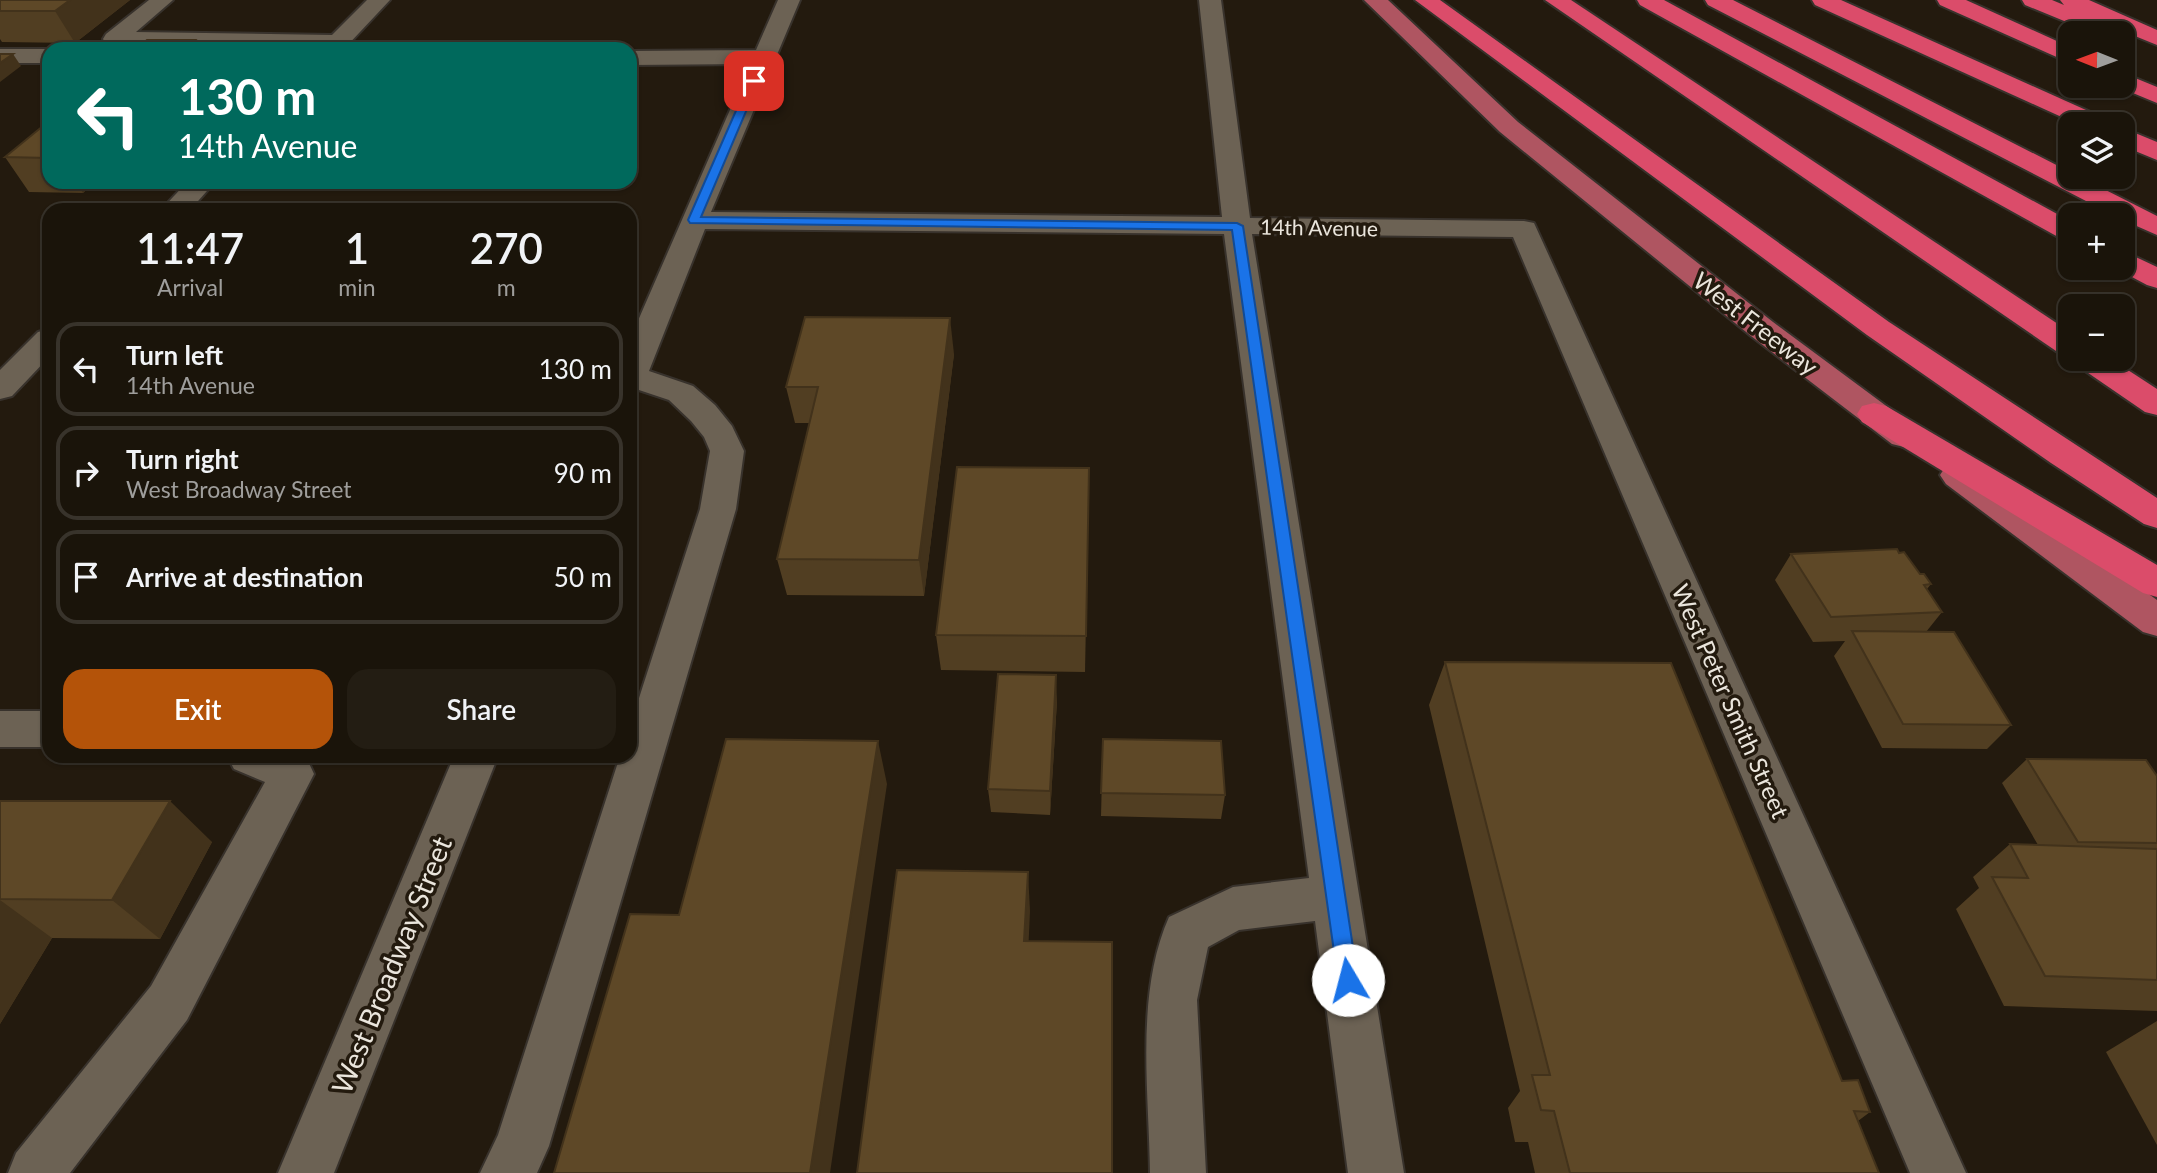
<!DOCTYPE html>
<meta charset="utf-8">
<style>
:root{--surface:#1a140a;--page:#231d13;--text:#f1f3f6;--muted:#9f9e9c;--line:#38332b;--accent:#b45309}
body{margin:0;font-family:Lato,sans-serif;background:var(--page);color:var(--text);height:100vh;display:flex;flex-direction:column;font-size:26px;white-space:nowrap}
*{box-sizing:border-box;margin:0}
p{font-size:23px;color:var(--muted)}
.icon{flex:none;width:38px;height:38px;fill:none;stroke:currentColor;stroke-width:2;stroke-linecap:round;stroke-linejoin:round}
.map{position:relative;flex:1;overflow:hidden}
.side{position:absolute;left:42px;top:203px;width:595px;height:560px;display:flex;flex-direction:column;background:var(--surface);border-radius:21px;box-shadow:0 2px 5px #0004,0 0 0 2px var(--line)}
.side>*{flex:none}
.banner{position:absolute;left:42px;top:42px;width:595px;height:147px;border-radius:21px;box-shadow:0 2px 5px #0004,0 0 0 2px var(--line);background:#00695c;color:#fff;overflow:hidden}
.needle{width:46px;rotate:271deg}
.controls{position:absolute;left:2058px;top:21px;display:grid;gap:14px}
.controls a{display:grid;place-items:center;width:77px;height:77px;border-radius:14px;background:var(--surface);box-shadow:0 2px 5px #0004,0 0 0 2px var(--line);font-size:35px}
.pin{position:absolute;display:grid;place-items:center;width:60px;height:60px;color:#fff;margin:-30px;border-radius:14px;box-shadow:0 4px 10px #0006}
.me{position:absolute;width:77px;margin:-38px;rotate:352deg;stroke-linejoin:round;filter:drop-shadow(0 0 5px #0008)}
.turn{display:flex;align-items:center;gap:24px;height:147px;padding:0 21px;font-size:32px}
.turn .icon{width:91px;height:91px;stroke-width:2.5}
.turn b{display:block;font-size:49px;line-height:60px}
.eta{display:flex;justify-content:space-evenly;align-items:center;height:119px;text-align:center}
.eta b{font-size:42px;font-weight:600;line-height:49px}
.action{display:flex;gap:14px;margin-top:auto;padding:14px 21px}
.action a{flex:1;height:80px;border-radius:21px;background:var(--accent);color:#fff;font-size:28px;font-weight:600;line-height:80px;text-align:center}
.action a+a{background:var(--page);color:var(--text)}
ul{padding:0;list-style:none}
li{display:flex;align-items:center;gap:21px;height:94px;margin:0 14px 10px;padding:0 7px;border:4px solid var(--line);border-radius:21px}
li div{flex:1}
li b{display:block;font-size:26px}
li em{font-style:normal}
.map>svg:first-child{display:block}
</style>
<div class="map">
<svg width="2157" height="1173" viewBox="0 0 2157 1173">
<rect width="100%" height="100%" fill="#231a0e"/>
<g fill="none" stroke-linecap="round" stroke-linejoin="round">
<g stroke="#38322c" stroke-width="4">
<g id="minor">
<polygon points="149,0 173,0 136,32 332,35 367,0 390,0 344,49 106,44 103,39 106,34"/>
<path d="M778 0H800L711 212 1222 217 1199 0H1221L1250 218 1524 221 1534 223 1966 1173H1910L1513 237 1252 234 1404 1173H1348L1315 921 1239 930 1208 947 1197 1000 1206 1173H1150C1149 1090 1135 994 1169 917L1233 887 1309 878 1224 234 705 229 649 371 693 386 715 405 732 426 744 451 736 509 549 1146 537 1173H480L498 1135 620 756H630V726L700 509 710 451 704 437 691 421 669 400 630 387V339L750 64 630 65V51L756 50Z"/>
<rect x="0" y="49" width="49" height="14"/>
<polygon points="187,182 215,182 190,210 161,210"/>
<polygon points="49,329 49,357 12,396 0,399 0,370 38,332"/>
<rect x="0" y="711" width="49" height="36"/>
<polygon points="227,756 296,756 308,761 314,774 187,1020 70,1173 8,1173 16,1153 151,986 265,782 234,769"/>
<polygon points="454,756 498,756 334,1173 278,1173"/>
</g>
</g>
<g stroke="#38322c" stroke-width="4">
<g id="major">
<polygon points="1364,0 1388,0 1518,122 1773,322 1916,428 1921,436 1916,444 1904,447 1892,444 1751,336 1500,132"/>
<polygon points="1958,463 1970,466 2157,600 2157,636 2143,632 1946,484 1940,475 1946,466"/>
</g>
</g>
<g stroke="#38322c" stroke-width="4">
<g id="highway">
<polygon points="1415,0 1440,0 1889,322 2157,498 2157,528 2144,524 2051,463 1867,335"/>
<polygon points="1545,0 1571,0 2070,332 2070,356 2059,353"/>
<polygon points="1637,0 1664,0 2070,221 2070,240 2060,238 1640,5"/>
<polygon points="1705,0 1733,0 2070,172 2070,177 2080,177 2157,216 2157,235 2123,220 2123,215 2113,215 1708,5"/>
<polygon points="1812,0 1841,0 2106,119 2110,124 2077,124 1815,5"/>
<polygon points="1937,0 1966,0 2070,47 2070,63 1940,5"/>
<polygon points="2022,0 2052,0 2064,5 2060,0 2089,0 2157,30 2157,45 2103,23 2105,25 2102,30 2086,30 2025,5"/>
<polygon points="2123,73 2157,87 2157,103 2116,86 2123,86"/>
<polygon points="2123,128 2157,142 2157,160 2123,146"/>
<polygon points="2123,251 2157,267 2157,288 2147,285 2115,268 2123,268"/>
<polygon points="2073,359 2111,359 2157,389 2157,415 2145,412 2078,366"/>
<polygon points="1874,403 1886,406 2157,565 2157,597 2143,593 1862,422 1857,414 1862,406"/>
</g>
</g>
<use href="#minor" fill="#6c6254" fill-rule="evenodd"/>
<use href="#major" fill="#af5561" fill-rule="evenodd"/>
<use href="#highway" fill="#db4c6a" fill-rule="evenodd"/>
</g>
<g fill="#513e22">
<polygon points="0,0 130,0 75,43 2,42 0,39"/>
<polygon points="49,121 49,182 95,182 83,193 29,192 5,157"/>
<polygon points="954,354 924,596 787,595 777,559 809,423 795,423 786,387"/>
<polygon points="1089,468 1085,672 941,670 936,635"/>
<polygon points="1791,554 1920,574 1931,584 1927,589 1942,612 1926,632 2011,725 1987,749 1882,748 1834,656 1845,641 1813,642 1775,580"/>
<polygon points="1445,662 1870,1112 1858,1121 1879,1173 1535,1173 1528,1142 1515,1142 1508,1108 1520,1091 1429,705"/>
<polygon points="1057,701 1050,815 991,812 988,789"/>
<polygon points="1103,739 1225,795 1221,819 1101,816"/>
<polygon points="2027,759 2157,776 2157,1011 2004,1006 1956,909 1979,888 1973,877 2010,844 2038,845 2002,783"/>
<polygon points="0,801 212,842 160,939 52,938 0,1024"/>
<polygon points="2157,1021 2157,1145 2106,1052"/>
</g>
<g fill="#42321b">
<polygon points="70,0 130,0 75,43 55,11"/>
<polygon points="195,40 200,49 185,49"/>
<polygon points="13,54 21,66 0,82 0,63"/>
<polygon points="76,182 95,182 83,193"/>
<polygon points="950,318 954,354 924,596 919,560"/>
<polygon points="1056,675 1057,701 1050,815 1050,791"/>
<polygon points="878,741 887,784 830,1173 810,1173"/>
<polygon points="170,801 212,842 160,939 112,900"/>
<polygon points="1028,872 1030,911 1027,978 1024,941"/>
<polygon points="0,900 52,938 0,1024"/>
</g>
<g fill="#5e4827" stroke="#42321b" stroke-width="2">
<polygon points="0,0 70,0 55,11 0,11"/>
<polygon points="147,40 195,40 185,49 136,49"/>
<polygon points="0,54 13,54 0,63"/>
<polygon points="49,121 49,158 5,157"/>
<polygon points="805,317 950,318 919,560 777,559 818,387 786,387"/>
<polygon points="957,467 1089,468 1086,636 936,635"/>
<polygon points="1897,549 1899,553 1904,552 1920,574 1924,574 1931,584 1924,585 1942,612 1831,617 1791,554"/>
<polygon points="1852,631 1954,632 2011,725 1903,724"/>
<polygon points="1445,662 1671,663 1842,1081 1858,1080 1870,1112 1854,1111 1879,1173 1570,1173 1554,1111 1541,1110 1532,1075 1550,1075"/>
<polygon points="998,674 1056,675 1050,791 988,789"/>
<polygon points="726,739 878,741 810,1173 554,1173 630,914 679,915"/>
<polygon points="1103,739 1221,741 1225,795 1101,793"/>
<polygon points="2027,759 2146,760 2157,776 2157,843 2078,842"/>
<polygon points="0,801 170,801 112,900 0,899"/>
<polygon points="2010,844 2157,849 2157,980 2045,976 1992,877 2028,878"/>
<polygon points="897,870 1028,872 1024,941 1112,942 1112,1173 857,1173"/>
</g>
<polygon fill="#1a73e8" stroke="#114b97" stroke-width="2" points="754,78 759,81 701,217 1237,223 1243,226 1358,980 1355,987 1348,990 1341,987 1338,980 1232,230 690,223 688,220 749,81"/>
<g text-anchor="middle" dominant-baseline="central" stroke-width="7" stroke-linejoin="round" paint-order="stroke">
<g font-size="21" fill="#eae5dc" stroke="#231a0e">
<text transform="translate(1319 227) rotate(1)">14th Avenue</text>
</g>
<g font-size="24" fill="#eae5dc" stroke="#231a0e">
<text transform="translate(1756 323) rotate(38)">West Freeway</text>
<text transform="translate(1731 701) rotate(66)">West Peter Smith Street</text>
</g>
<g font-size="28" fill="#eae5dc" stroke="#231a0e">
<text transform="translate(391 965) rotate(-68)">West Broadway Street</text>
</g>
</g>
</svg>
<div class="controls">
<a><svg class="needle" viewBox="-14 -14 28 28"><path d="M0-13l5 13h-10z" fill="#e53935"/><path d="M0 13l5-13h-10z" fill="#9f9e9c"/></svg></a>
<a><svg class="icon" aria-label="layers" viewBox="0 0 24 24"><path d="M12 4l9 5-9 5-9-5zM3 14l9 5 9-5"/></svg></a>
<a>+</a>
<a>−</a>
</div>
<div class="pin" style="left:754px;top:81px;background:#d93025"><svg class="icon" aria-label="arrive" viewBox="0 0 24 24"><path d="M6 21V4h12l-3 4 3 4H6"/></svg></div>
<svg class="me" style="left:1348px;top:980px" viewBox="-20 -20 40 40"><circle r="19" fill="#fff"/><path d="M0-13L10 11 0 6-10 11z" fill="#1a73e8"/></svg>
<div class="banner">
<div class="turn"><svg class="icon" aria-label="left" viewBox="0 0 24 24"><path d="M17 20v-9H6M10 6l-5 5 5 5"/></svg><div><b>130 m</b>14th Avenue</div></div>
</div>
<section class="side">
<div class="eta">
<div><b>11:47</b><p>Arrival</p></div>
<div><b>1</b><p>min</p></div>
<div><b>270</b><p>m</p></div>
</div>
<ul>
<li><svg class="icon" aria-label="left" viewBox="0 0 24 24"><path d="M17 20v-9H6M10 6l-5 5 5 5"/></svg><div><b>Turn left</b><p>14th Avenue</p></div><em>130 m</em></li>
<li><svg class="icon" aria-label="right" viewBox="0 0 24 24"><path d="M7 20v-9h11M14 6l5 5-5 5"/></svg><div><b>Turn right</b><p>West Broadway Street</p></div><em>90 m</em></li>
<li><svg class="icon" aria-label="arrive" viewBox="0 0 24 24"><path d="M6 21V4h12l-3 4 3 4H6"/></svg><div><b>Arrive at destination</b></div><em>50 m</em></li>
</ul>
<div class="action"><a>Exit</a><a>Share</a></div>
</section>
</div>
